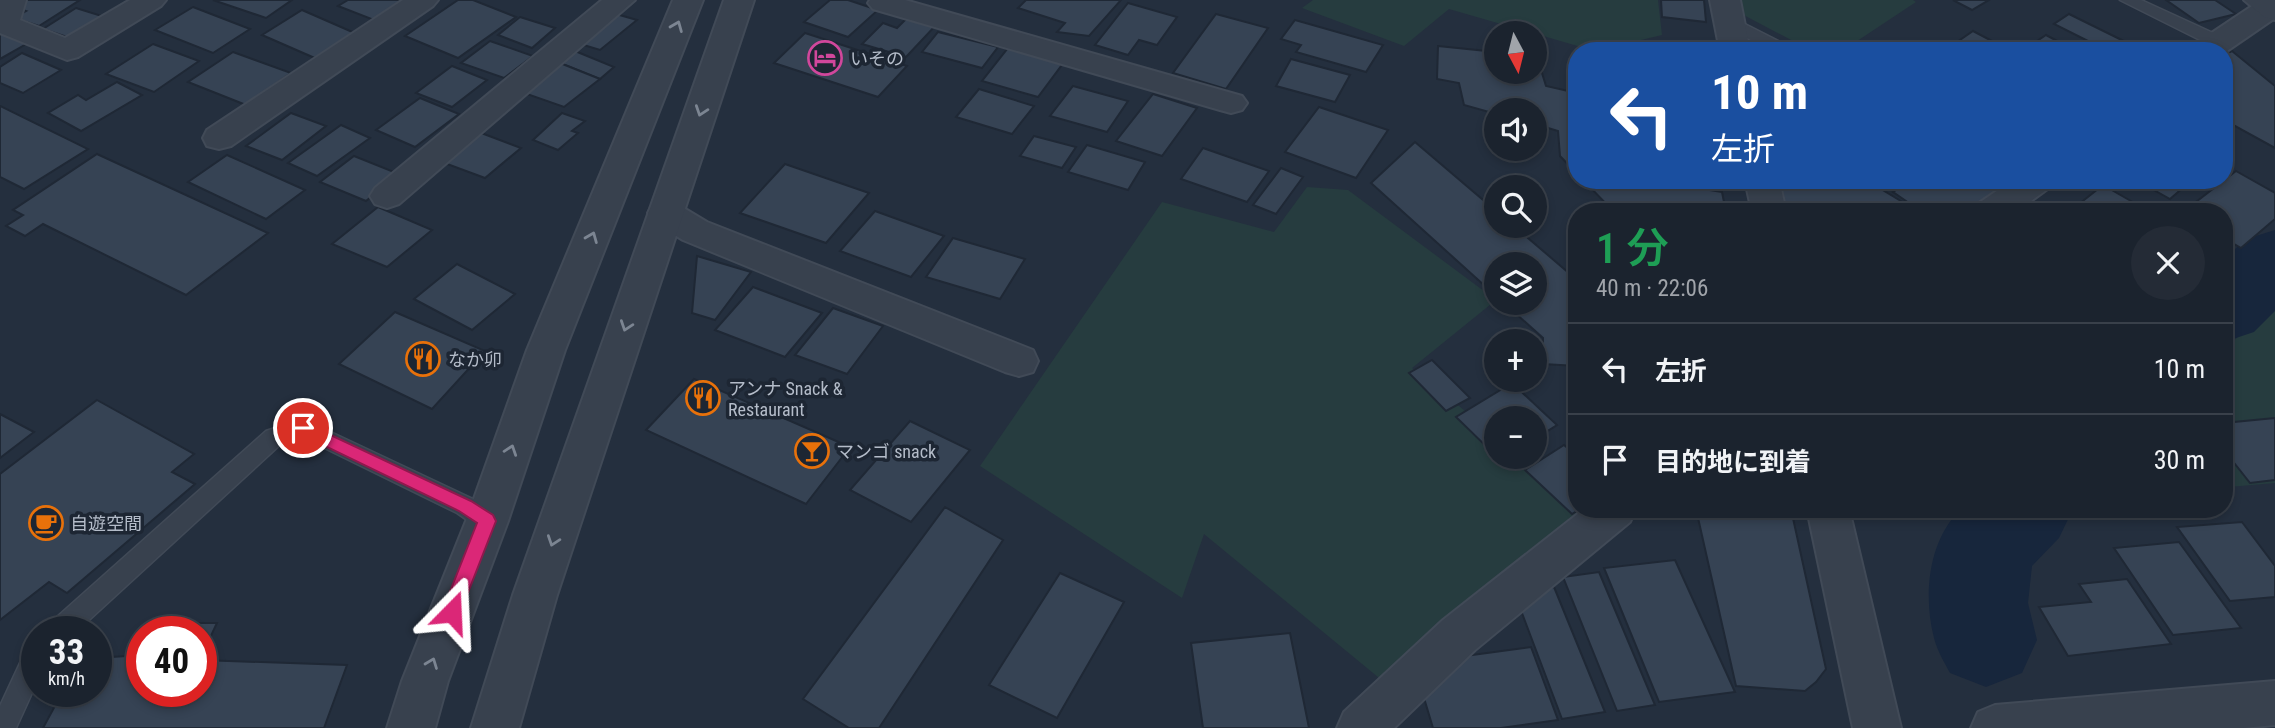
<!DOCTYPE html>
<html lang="ja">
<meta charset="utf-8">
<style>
:root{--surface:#1b232e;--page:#242b36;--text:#f1f3f6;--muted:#a0a4aa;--line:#39404a}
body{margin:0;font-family:"Roboto Condensed","Noto Sans JP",sans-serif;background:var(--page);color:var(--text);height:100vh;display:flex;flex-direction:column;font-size:26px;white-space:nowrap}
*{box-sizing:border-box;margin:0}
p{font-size:23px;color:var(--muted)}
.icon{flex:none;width:38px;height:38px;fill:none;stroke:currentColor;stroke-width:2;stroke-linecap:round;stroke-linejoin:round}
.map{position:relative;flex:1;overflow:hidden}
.sheet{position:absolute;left:1568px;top:203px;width:665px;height:315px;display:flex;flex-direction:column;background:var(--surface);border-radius:28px;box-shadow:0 4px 10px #0003,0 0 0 2px var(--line)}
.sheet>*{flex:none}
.top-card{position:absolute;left:1568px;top:42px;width:665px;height:147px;border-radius:28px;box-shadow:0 4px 10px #0003,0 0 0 2px var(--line);background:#1a4fa0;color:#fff;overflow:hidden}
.needle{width:46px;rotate:173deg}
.tools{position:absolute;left:1484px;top:21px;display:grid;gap:14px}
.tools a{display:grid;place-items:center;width:63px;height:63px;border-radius:50%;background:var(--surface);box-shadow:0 4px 10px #0003,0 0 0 2px var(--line);font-size:35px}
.speed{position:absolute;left:21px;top:616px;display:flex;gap:14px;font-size:35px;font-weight:700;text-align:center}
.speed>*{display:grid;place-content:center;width:91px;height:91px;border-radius:50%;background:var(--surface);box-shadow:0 4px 10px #0003,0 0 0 2px var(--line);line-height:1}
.speed small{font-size:18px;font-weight:400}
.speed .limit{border:10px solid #d22;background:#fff;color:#111}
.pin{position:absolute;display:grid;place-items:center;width:60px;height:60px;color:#fff;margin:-30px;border:4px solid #fff;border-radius:50%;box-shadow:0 2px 7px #0007}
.me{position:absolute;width:77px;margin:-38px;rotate:21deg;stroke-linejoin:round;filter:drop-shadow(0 0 5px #0008)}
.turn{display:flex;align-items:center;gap:24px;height:147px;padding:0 28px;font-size:32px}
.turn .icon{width:91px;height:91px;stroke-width:2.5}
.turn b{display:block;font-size:49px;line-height:60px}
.round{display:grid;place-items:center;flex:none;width:74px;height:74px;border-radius:37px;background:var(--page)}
.summary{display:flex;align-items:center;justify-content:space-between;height:119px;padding:0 28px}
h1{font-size:42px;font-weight:600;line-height:52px;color:#1e9e55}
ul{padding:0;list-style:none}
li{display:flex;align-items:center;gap:21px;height:91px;padding:0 28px;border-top:2px solid var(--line)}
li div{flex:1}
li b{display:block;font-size:26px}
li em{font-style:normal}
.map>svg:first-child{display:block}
</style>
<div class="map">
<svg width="2275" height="728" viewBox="0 0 2275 728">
<rect width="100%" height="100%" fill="#242f3e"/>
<g fill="#263c3f">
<polygon points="1313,0 1658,0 1662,35 1595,51 1449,9 1404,46 1302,8"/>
<polygon points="1734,0 1913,0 1916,2 1842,51 1812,51 1736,11"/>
<polygon points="1307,187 1348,190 1496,300 1412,368 1496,436 1496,457 1523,457 1577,500 1577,509 1581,509 1384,682 1204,534 1182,598 980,466 1162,202 1274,232"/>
<polygon points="2275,305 2275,483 2228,487 2224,484 2224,349"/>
</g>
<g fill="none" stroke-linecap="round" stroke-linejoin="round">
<g fill="#17263c" fill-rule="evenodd">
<polygon points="2275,230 2275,311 2254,332 2224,342 2224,259 2246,239"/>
<path d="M1961 509H2073L2059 538 2032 566 2028 603 2037 640 2022 673 1986 687 1950 673C1944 662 1937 650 1934 638 1923 596 1928 540 1961 509Z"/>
</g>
</g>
<g fill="#364354" stroke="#1f2835" stroke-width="2">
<polygon points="24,0 80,0 39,26 14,18 26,11 13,7"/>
<polygon points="213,0 292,0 266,18"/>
<polygon points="348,0 411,0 379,22 338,6"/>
<polygon points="458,0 473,0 516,17 458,58 405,36"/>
<polygon points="830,0 848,0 878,10 848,37 804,22"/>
<polygon points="1026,0 1121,0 1089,36 1057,32 1065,23 1018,8"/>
<polygon points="1661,0 1704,0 1706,22 1662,17"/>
<polygon points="1953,0 1989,0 1972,10"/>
<polygon points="2166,0 2215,0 2236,14 2199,23"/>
<polygon points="1128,3 1177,17 1157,45 1139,40 1128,55 1095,45"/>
<polygon points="193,7 250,29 213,53 155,30"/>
<polygon points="76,8 105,17 73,39 43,29"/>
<polygon points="302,10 357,34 317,59 262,35"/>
<polygon points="616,14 637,20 600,50 577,43"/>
<polygon points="1216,14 1268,28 1226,89 1173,73"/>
<polygon points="2069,14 2144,51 2092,51 2098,46 2054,24"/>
<polygon points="909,16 937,24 906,57 862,44 883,23 897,28"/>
<polygon points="520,17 555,28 532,48 498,35"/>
<polygon points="1295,20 1383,45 1366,72 1296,52 1301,45 1281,39"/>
<polygon points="1973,31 2011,51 1944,51"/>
<polygon points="0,32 28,43 0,59"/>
<polygon points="938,32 998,47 982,68 922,52"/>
<polygon points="805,33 907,66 878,97 774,63"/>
<polygon points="2046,35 2076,51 2022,51"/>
<polygon points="490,41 533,56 504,78 461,63"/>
<polygon points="153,44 199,61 154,92 106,74"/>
<polygon points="1438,46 1496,52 1496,72 1535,72 1535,57 1537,57 1546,86 1577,93 1577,174 1560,156 1558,131 1535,124 1535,110 1496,110 1496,114 1464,105 1459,83 1437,79"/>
<polygon points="1611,46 1686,51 1612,51"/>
<polygon points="1008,48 1064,62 1038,97 982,81"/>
<polygon points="575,51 614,67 600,79 560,63"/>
<polygon points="2232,51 2275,86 2275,148 2224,120 2224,55"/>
<polygon points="233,52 291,73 246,105 188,82"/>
<polygon points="22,53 61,70 23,93 0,83 0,67"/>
<polygon points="1291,59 1350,75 1335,102 1276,86"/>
<polygon points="560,63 600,79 564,107 524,93"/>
<polygon points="452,66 487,80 452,107 416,93"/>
<polygon points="117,82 142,95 81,131 48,113 78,95 86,100"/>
<polygon points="1073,86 1128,101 1107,132 1050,116"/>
<polygon points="979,89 1034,106 1012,134 956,117"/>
<polygon points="1153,94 1197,108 1162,156 1116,141"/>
<polygon points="420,98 459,114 415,147 376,130"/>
<polygon points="0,106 88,149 24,189 0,177"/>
<polygon points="1319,107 1388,130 1356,178 1285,152"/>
<polygon points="291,113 326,126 282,160 246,146"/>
<polygon points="562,113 585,121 572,131 578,133 558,150 533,140"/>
<polygon points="341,125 370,138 317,176 288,163"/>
<polygon points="476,131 521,148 485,178 439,161"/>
<polygon points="1034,136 1076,147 1062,168 1020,156"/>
<polygon points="1415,142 1496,211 1496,226 1514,226 1577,280 1577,366 1543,364 1543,338 1504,303 1535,303 1535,264 1496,264 1496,296 1371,183"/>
<polygon points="1087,145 1145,162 1128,190 1068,172"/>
<polygon points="1203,148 1269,171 1247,202 1181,179"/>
<polygon points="97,154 268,233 186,295 43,224 25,236 6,226 23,215 13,210"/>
<polygon points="227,155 305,190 266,219 188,182"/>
<polygon points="354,156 399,174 366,201 320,182"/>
<polygon points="785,164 869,193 826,243 740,213"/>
<polygon points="1281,168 1303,177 1276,214 1253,205"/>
<polygon points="2236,171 2275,193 2275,219 2241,248 2224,238 2224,212 2183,212"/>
<polygon points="1583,180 1648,180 1722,192 1726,212 1614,212"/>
<polygon points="1777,180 1866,180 1919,212 1784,212"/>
<polygon points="1912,180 1986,180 2001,189 1966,212 1922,212 1893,192"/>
<polygon points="2136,180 2192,180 2170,199"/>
<polygon points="2103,185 2150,212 2069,212"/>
<polygon points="378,207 432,230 387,267 332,244"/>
<polygon points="875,211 944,236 911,277 840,251"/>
<polygon points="953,238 1025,259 1000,299 926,277"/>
<polygon points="697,256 751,272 715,320 692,313"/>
<polygon points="457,264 515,294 472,330 414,299"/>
<polygon points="753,287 822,313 785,357 715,330"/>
<polygon points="833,308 883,326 847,374 795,355"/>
<polygon points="395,312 485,351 432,409 339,364"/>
<polygon points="1432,360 1470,398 1446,411 1409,373"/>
<polygon points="694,379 850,447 806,504 646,430"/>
<polygon points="1512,383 1557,425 1535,439 1535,418 1496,418 1496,456 1456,417"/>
<polygon points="97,400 194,454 172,472 195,484 67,593 49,582 0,620 0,474"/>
<polygon points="0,414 34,432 0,458"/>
<polygon points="2275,418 2275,480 2250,483 2224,450 2224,423"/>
<polygon points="910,421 970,450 911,522 850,490"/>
<polygon points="1564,445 1577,456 1577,509 1580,509 1572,514 1525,470"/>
<polygon points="945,507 1003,540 879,728 849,728 803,699"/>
<polygon points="1696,509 1791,509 1826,669 1816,682 1805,691 1736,686"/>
<polygon points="2242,522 2275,566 2275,597 2230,601 2177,527"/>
<polygon points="2179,542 2241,628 2173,635 2114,548"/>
<polygon points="1675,560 1735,692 1659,702 1604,568"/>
<polygon points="1599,572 1655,705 1617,711 1563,577"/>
<polygon points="1060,573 1124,602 1057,718 989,685"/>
<polygon points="2127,579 2171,644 2068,656 2039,607 2091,602 2079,584"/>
<polygon points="1554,587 1605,712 1562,719 1514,592"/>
<polygon points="159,623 217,623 201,657 201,632 155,632"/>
<polygon points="1290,633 1309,728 1203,728 1191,643"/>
<polygon points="1531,647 1558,720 1501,728 1433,728 1421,688 1450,658"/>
<polygon points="142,655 142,691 201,691 201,660 347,665 324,728 43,728 63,691 96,691 96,658"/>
</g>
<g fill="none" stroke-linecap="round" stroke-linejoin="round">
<g stroke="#414a57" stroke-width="3">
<g id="service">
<polygon points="2120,0 2141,0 2224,38 2226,42 2218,47 2212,46"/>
<polygon points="1729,16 1790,47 1792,51 1771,51 1723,25 1721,21"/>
<path d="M303 419 473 499 495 514 499 521 495 528C480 533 469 521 457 513L302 437 281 444 76 632H46L49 624 266 431Z"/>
<polygon points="37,643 37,682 16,728 0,728 0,706 28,646"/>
</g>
</g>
<g stroke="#414a57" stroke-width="4">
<g id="minor">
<polygon points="0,0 26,0 20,20 65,38 130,0 166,0 161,6 78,57 67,60 0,33"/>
<polygon points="403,0 438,0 433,6 231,146 219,149 207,146 203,138 207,130"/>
<polygon points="602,0 635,0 399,204 387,208 375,204 370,196 375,188"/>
<polygon points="870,0 905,0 1242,96 1247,103 1242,110 1231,113 1220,110 873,9 868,3"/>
<polygon points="1710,0 1740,0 1750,51 1720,51"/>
<polygon points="2261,0 2275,0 2275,18 2224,53 2191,51 2195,44"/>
<polygon points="1745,180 1779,180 1786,212 1752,212"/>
<polygon points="2013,180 2054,180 2049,188 2016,212 1974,212 1979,203"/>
<polygon points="665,201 677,204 707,222 1033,350 1038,361 1033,372 1019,376 1005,372 683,240 653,222 648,213 653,204"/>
<polygon points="1584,509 1636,509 1630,522 1475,650 1394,728 1337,728 1344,712 1443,620"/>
<polygon points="1807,509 1849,509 1901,728 1853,728"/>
</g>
</g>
<g stroke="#414a57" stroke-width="4">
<g id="tertiary">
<polygon points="673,0 703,0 565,350 508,521 448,681 435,728 387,728 402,681 466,521 527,350"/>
<polygon points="724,0 754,0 557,595 519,728 471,728 513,595"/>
<polygon points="2244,0 2275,0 2275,20 2264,17"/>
<polygon points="2275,681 2275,725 2243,728 1971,728 1978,712 1995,705"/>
</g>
</g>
<use href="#service" fill="#38414e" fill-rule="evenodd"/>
<use href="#minor" fill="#38414e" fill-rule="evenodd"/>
<use href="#tertiary" fill="#38414e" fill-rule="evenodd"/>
</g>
<defs><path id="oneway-chevron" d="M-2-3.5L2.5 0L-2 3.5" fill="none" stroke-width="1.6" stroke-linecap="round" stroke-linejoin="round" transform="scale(1.75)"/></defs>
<g stroke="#7c8592">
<use href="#oneway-chevron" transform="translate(677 26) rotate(-68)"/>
<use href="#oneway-chevron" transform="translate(701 111) rotate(109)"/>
<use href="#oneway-chevron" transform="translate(592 237) rotate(-68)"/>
<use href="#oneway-chevron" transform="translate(626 326) rotate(109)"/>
<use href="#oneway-chevron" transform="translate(511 450) rotate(-71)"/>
<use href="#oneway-chevron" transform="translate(553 541) rotate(109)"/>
<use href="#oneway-chevron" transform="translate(432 663) rotate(-69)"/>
</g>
<polygon fill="#db2777" stroke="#8e194d" stroke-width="2" points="303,422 471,501 493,515 496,521 458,618 452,620 445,618 442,612 477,523 459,511 298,433 295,428 298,424"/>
<defs>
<g id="hotel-ring" transform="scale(1.75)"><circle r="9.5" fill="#1d2633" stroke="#d1479c" stroke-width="1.5"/><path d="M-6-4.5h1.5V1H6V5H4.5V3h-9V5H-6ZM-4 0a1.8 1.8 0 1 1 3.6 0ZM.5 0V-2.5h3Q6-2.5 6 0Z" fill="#d1479c"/></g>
<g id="restaurant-ring" transform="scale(1.75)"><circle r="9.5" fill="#1d2633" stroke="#e8710a" stroke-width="1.5"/><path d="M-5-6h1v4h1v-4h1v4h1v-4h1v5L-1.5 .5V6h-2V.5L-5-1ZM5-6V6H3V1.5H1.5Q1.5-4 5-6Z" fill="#e8710a"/></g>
<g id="bar-ring" transform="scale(1.75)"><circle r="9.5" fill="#1d2633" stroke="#e8710a" stroke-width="1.5"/><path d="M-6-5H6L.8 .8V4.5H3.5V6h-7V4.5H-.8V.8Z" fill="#e8710a"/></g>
<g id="cafe-ring" transform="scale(1.75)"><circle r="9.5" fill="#1d2633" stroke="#e8710a" stroke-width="1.5"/><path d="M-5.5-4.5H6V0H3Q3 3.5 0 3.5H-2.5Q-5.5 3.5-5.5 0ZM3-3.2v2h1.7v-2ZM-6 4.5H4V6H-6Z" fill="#e8710a"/></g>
</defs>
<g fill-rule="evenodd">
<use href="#hotel-ring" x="825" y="58"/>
<use href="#restaurant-ring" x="423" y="359"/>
<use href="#restaurant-ring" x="703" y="398"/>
<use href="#bar-ring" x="812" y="451"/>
<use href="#cafe-ring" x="46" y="523"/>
</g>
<g text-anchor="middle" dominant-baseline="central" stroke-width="7" stroke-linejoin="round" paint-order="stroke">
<g font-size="18" fill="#b4bcc9" stroke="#1d2633" text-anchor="start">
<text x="850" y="58">いその</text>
<text x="448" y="359">なか卯</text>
<text x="728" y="388">アンナ Snack &amp;<tspan x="728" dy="21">Restaurant</tspan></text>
<text x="836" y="451">マンゴ snack</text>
<text x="70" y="523">自遊空間</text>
</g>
</g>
</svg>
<div class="tools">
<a><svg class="needle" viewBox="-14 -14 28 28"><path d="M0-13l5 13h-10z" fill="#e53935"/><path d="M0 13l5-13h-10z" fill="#a0a4aa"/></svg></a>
<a><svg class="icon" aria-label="sound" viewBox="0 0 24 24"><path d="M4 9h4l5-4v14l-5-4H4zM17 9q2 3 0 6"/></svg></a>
<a><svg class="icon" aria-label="search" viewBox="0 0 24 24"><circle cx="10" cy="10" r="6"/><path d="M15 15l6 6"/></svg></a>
<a><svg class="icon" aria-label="layers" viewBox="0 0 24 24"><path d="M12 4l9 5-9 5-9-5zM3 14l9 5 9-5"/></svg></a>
<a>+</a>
<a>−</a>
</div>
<div class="speed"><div>33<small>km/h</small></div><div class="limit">40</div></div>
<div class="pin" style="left:303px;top:428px;background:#d93025"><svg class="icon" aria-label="arrive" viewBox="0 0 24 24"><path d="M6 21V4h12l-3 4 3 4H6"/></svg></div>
<svg class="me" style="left:452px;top:612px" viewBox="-20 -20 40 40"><path d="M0-17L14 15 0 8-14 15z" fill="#db2777" stroke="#fff" stroke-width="4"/></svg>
<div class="top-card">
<div class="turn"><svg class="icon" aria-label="left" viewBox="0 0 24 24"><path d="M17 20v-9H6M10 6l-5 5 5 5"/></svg><div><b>10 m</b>左折</div></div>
</div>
<section class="sheet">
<div class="summary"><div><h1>1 分</h1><p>40 m · 22:06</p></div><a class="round"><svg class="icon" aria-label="close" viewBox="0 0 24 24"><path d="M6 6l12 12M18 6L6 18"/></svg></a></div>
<ul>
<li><svg class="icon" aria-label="left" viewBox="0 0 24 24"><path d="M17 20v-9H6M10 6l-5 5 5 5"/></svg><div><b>左折</b></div><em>10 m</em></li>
<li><svg class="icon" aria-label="arrive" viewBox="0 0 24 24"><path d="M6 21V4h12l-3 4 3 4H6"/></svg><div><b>目的地に到着</b></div><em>30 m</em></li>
</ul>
</section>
</div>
